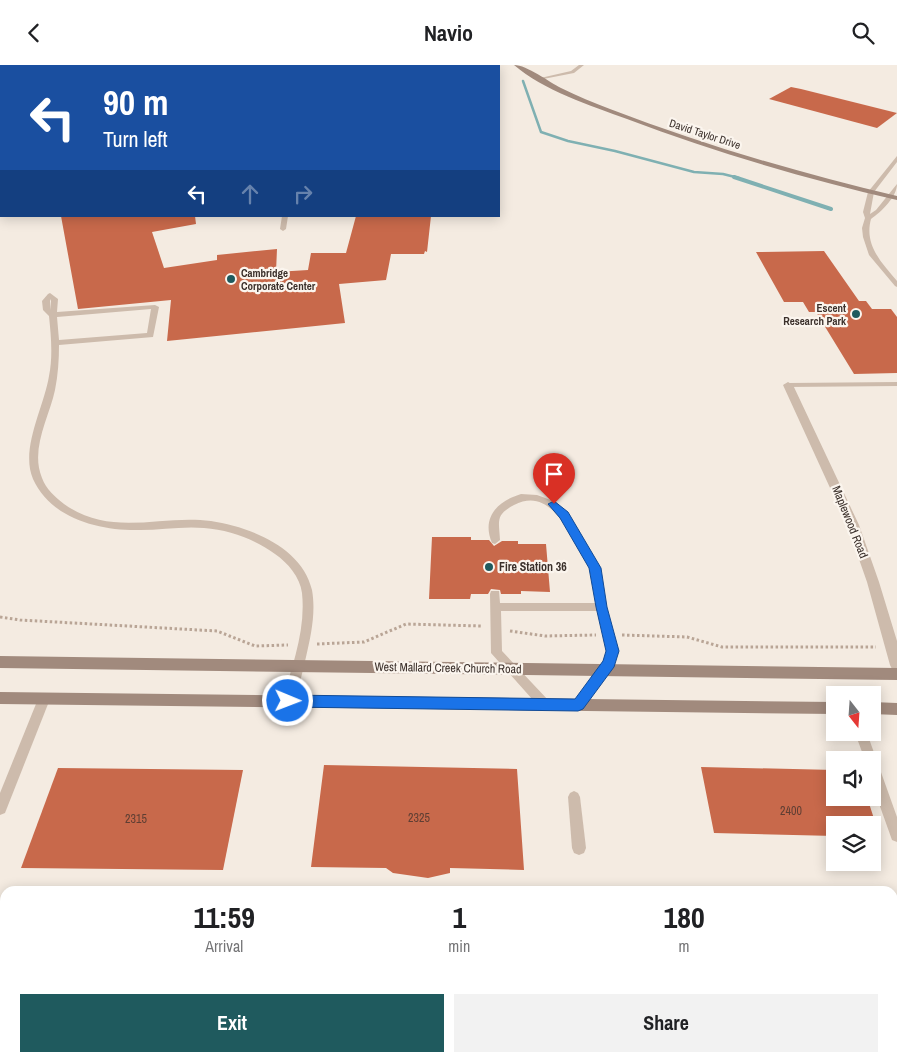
<!DOCTYPE html>
<style>
:root{--surface:#fff;--page:#f2f2f2;--text:#202124;--muted:#757577;--accent:#1f5a5e}
body{margin:0;font-family:"Archivo Narrow",sans-serif;background:var(--page);color:var(--text);height:100vh;display:flex;flex-direction:column;font-size:19px;white-space:nowrap}
*{box-sizing:border-box;margin:0}
p{font-size:16px;color:var(--muted)}
.icon{flex:none;width:28px;height:28px;fill:none;stroke:currentColor;stroke-width:2;stroke-linecap:round;stroke-linejoin:round}
.map{position:relative;flex:1;overflow:hidden}
.sheet{position:absolute;left:0px;top:821px;width:898px;height:176px;display:flex;flex-direction:column;background:var(--surface);border-radius:15px 15px 0 0;box-shadow:0 2px 12px #0003}
.sheet>*{flex:none}
.guide{position:absolute;left:0px;top:0px;width:500px;height:152px;box-shadow:0 2px 12px #0003;background:#1a4fa0;color:#fff;overflow:hidden}
.needle{width:32px;rotate:163deg}
.controls{position:absolute;left:826px;top:621px;display:grid;gap:10px}
.controls a{display:grid;place-items:center;width:55px;height:55px;border-radius:0px;background:var(--surface);box-shadow:0 2px 12px #0003;font-size:25px}
.pin{position:absolute;display:grid;place-items:center;width:42px;height:42px;color:#fff;margin:-51px -21px;border-radius:50% 50% 50% 0;rotate:-45deg;box-shadow:0 0 5px #0007}
.pin .icon{rotate:45deg}
.me{position:absolute;width:55px;margin:-28px;rotate:91deg;stroke-linejoin:round;filter:drop-shadow(0 0 4px #0008)}
.turn{display:flex;align-items:center;gap:18px;height:105px;padding:0 20px;font-size:22px}
.turn .icon{width:65px;height:65px;stroke-width:2.5}
.turn b{display:block;font-size:35px;line-height:42px}
.lanes{display:flex;align-items:center;height:48px;padding:0 20px;background:#0003;justify-content:center;gap:25px;direction:ltr}
.lanes .off{opacity:.35}
.eta{display:flex;justify-content:space-evenly;align-items:center;height:85px;text-align:center}
.eta b{font-size:30px;font-weight:700;line-height:35px}
.button{display:flex;gap:10px;margin-top:auto;padding:10px 20px}
.button a{flex:1;height:58px;border-radius:0px;background:var(--accent);color:#fff;font-size:20px;font-weight:700;line-height:58px;text-align:center}
.button a+a{background:var(--page);color:var(--text)}
header{display:flex;justify-content:space-between;align-items:center;height:65px;padding:0 20px;background:var(--surface);font-size:22px;font-weight:700}
.map>svg:first-child{display:block}
</style>
<header><svg class="icon" aria-label="back" viewBox="0 0 24 24"><path d="M15 5l-7 7 7 7"/></svg>Navio<svg class="icon" aria-label="search" viewBox="0 0 24 24"><circle cx="10" cy="10" r="6"/><path d="M15 15l6 6"/></svg></header>
<div class="map">
<svg width="897" height="997" viewBox="0 0 897 997">
<rect width="100%" height="100%" fill="#f4ebe1"/>
<g fill="none" stroke-linecap="round" stroke-linejoin="round">
<polyline stroke="#7fb0b2" stroke-width="2.5" points="523,16 541,67 568,76 615,86 694,107 723,109 739,113"/>
<polyline stroke="#7fb0b2" stroke-width="4" points="734,112 831,144"/>
</g>
<g fill="#c8694b">
<polygon points="791,22 801,24 897,48 877,63 769,34"/>
<polygon points="61,151 195,151 196,159 152,167 164,203 217,195 217,190 277,184 276,207 308,205 311,188 346,188 356,151 431,151 427,187 425,186 424,189 391,189 386,215 339,219 345,258 167,276 171,235 78,244"/>
<polygon points="824,186 859,236 866,236 872,244 891,244 897,252 897,308 854,309 816,247 809,247 803,237 784,237 756,187"/>
<polygon points="432,472 471,472 471,475 489,475 494,481 502,476 518,476 518,479 546,479 550,527 521,526 521,529 501,529 500,525 491,524 488,529 471,529 470,534 429,534"/>
<polygon points="324,700 517,704 524,805 450,803 450,808 428,813 393,808 386,803 311,802"/>
<polygon points="701,702 835,705 835,732 867,732 876,760 835,760 835,771 714,768"/>
<polygon points="58,703 243,705 223,805 21,803"/>
</g>
<g fill="none" stroke-linecap="round" stroke-linejoin="round">
<g stroke="#b9a596" stroke-width="3" stroke-dasharray="2.5 2.5" stroke-linecap="butt">
<polyline points="0,552 20,555 217,566 255,581 288,580"/>
<polyline points="510,566 545,571 596,570"/>
<polyline points="622,570 687,572 722,582 876,582"/>
<polyline points="317,579 364,577 406,559 481,561"/>
</g>
<g fill="#cdbbac" fill-rule="evenodd">
<rect x="125" y="0" width="4" height="1"/>
<polygon points="579,0 584,0 574,8 538,15 536,14 571,6"/>
<path d="M897 91V97L874 127 870 149 876 145 897 119C897 132 881 147 871 154 864 180 881 197 897 216V222L895 221 869 190 863 172 862 163 865 153 863 147 868 127Z"/>
<polygon points="282,151 288,151 286,164 283,166 280,164"/>
<path d="M50 228 58 234 57 247 155 240 159 242 153 272 59 280C59 295 58 310 55 325 49 353 30 384 42 413 46 424 55 432 64 439 112 473 160 449 211 456 250 462 302 482 312 525 316 547 311 571 306 592 302 608 299 625 292 640L288 641 284 640 282 636C292 602 306 565 302 528 300 512 288 498 275 489 254 474 230 465 204 463 183 461 161 465 140 465 100 466 51 454 33 414 20 384 44 342 49 311 53 291 51 271 49 251L43 245 42 236 48 229ZM51 234V245L50 236ZM151 244 147 268 59 275 57 252Z"/>
<polygon points="897,317 897,321 788,322 784,320 788,318"/>
<path d="M521 429 537 430 556 437 567 448 600 503 610 560 618 586 613 602 582 644 578 645 574 644 572 640 574 636 604 597 608 586 597 546H501L502 586 549 636 551 640 549 644 545 645 541 644 491 588 490 529 491 526H499L500 538H596C594 527 594 514 590 503 587 495 581 487 577 480 563 457 546 423 514 440 495 450 499 456 500 475L495 479 492 478C481 452 498 436 521 429Z"/>
<polygon points="44,629 48,630 50,634 5,748 0,750 0,728 38,634 40,630"/>
<polygon points="855,668 867,668 897,752 897,777 892,775 872,719 872,695 865,695"/>
<polygon points="574,726 578,728 580,732 586,783 584,788 579,790 574,788 572,783 568,732 570,728"/>
</g>
<g fill="#cdbbac" fill-rule="evenodd">
<polygon points="788,317 793,320 859,460 879,517 897,576 897,606 892,604 890,600 867,517 847,460 783,320"/>
<polygon points="5,855 5,873 0,874 0,856"/>
</g>
<g fill="#a18a7d" fill-rule="evenodd">
<path d="M514 0C527 0 549 17 561 23 577 31 594 38 610 44 704 80 799 108 897 131V135C805 114 715 87 627 54 591 41 543 25 514 0Z"/>
<polygon points="0,591 897,603 897,615 0,603"/>
<polygon points="0,627 835,637 835,649 0,639"/>
<polygon points="872,637 897,638 897,650 872,649"/>
</g>
</g>
<polygon fill="#1a73e8" stroke="#114b97" points="554,436 568,447 601,503 607,542 619,586 614,602 583,644 578,646 288,642 284,640 282,636 284,632 288,630 575,634 603,596 606,586 596,542 589,503 560,453 548,439"/>
<g fill="#1f5a5e" stroke="#fbf5ee" stroke-width="2">
<circle cx="231" cy="214" r="5"/>
<circle cx="856" cy="249" r="5"/>
<circle cx="489" cy="502" r="5"/>
</g>
<g text-anchor="middle" dominant-baseline="central" stroke-width="4.5" stroke-linejoin="round" paint-order="stroke">
<g font-size="11" fill="#3b302b" stroke="#fbf5ee">
<text transform="translate(705 69) rotate(18)">David Taylor Drive</text>
</g>
<g font-size="11" font-weight="bold" fill="#3b302b" stroke="#fbf5ee" text-anchor="start">
<text x="241" y="208">Cambridge<tspan x="241" dy="13">Corporate Center</tspan></text>
<text x="846" y="243" text-anchor="end">Escent<tspan x="846" dy="13">Research Park</tspan></text>
</g>
<g font-size="12" fill="#3b302b" stroke="#fbf5ee">
<text transform="translate(850 457) rotate(68)">Maplewood Road</text>
<text transform="translate(448 603) rotate(1)">West Mallard Creek Church Road</text>
</g>
<g font-size="12" font-weight="bold" fill="#3b302b" stroke="#fbf5ee" text-anchor="start">
<text x="499" y="502">Fire Station 36</text>
</g>
<g font-size="12" fill="#5e3e33">
<text x="791" y="746">2400</text>
<text x="419" y="753">2325</text>
<text x="136" y="754">2315</text>
</g>
</g>
</svg>
<div class="controls">
<a><svg class="needle" viewBox="-14 -14 28 28"><path d="M0-13l5 13h-10z" fill="#e53935"/><path d="M0 13l5-13h-10z" fill="#757577"/></svg></a>
<a><svg class="icon" aria-label="sound" viewBox="0 0 24 24"><path d="M4 9h4l5-4v14l-5-4H4zM17 9q2 3 0 6"/></svg></a>
<a><svg class="icon" aria-label="layers" viewBox="0 0 24 24"><path d="M12 4l9 5-9 5-9-5zM3 14l9 5 9-5"/></svg></a>
</div>
<div class="pin" style="left:554px;top:439px;background:#d93025"><svg class="icon" aria-label="arrive" viewBox="0 0 24 24"><path d="M6 21V4h12l-3 4 3 4H6"/></svg></div>
<svg class="me" style="left:288px;top:636px" viewBox="-20 -20 40 40"><circle r="17" fill="#1a73e8" stroke="#fff" stroke-width="3"/><path d="M0-11L8 9 0 5-8 9z" fill="#fff"/></svg>
<div class="guide">
<div class="turn"><svg class="icon" aria-label="left" viewBox="0 0 24 24"><path d="M17 20v-9H6M10 6l-5 5 5 5"/></svg><div><b>90 m</b>Turn left</div></div>
<div class="lanes"><svg class="icon" aria-label="left" viewBox="0 0 24 24"><path d="M17 20v-9H6M10 6l-5 5 5 5"/></svg><svg class="icon off" aria-label="ahead" viewBox="0 0 24 24"><path d="M12 20V5M6 11l6-6 6 6"/></svg><svg class="icon off" aria-label="right" viewBox="0 0 24 24"><path d="M7 20v-9h11M14 6l5 5-5 5"/></svg></div>
</div>
<section class="sheet">
<div class="eta">
<div><b>11:59</b><p>Arrival</p></div>
<div><b>1</b><p>min</p></div>
<div><b>180</b><p>m</p></div>
</div>
<div class="button"><a>Exit</a><a>Share</a></div>
</section>
</div>
